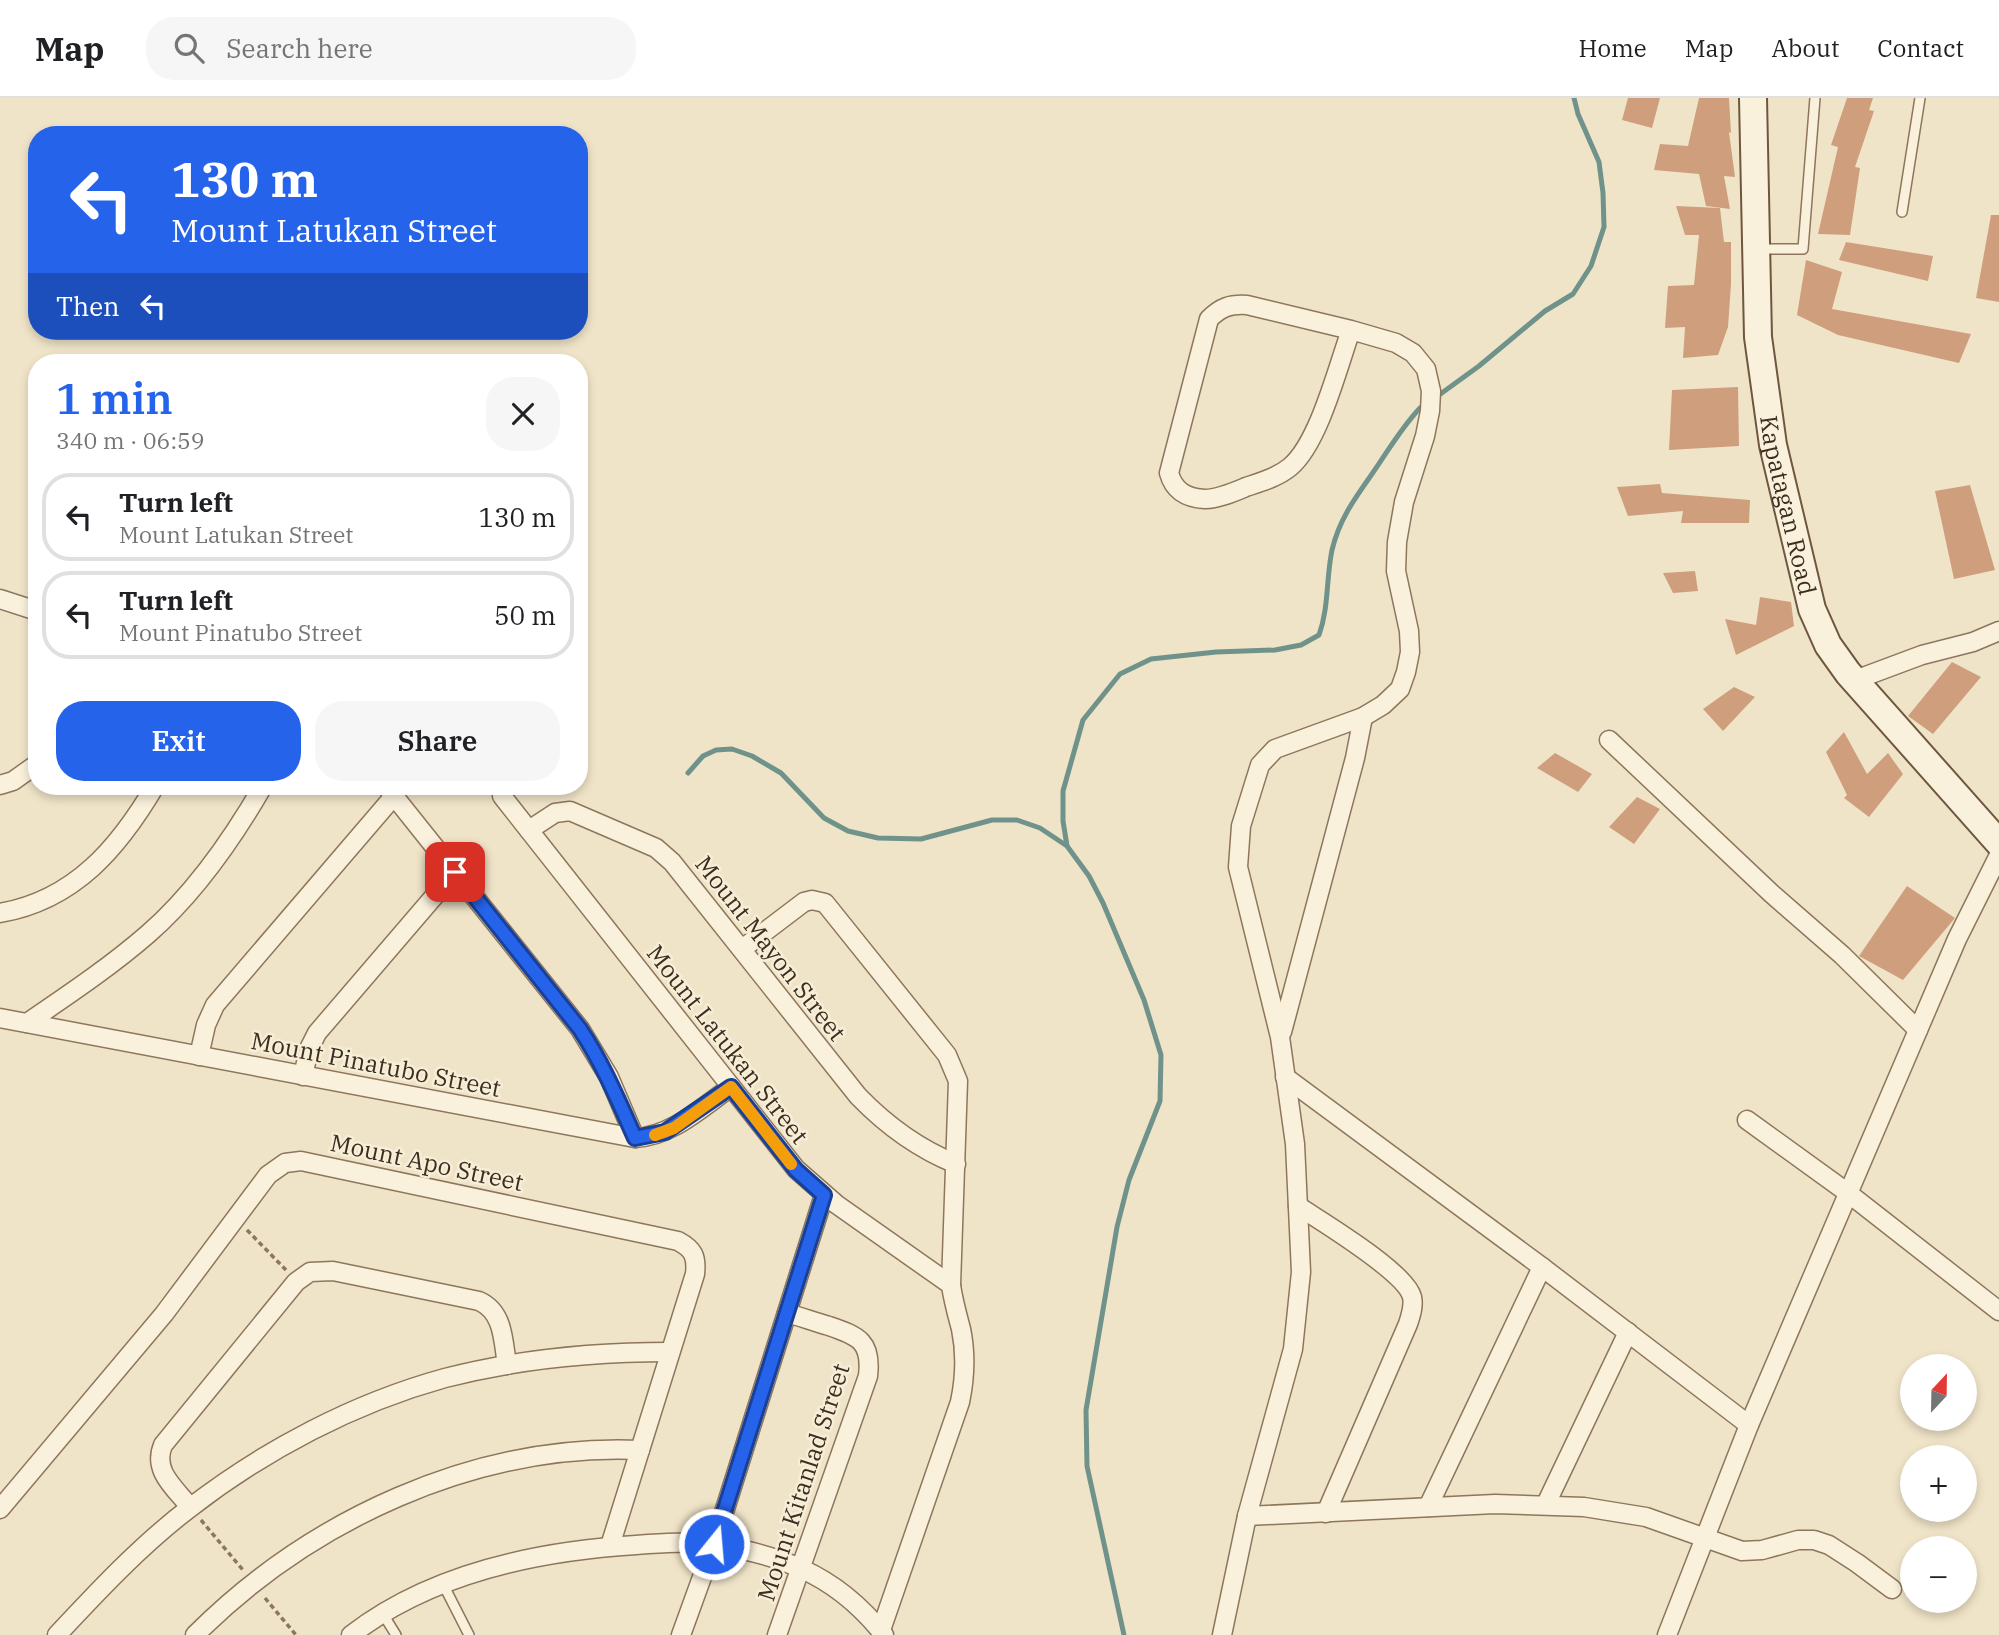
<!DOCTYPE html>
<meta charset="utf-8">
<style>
:root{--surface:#fff;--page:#f6f6f6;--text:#202124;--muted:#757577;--line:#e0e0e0;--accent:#2563eb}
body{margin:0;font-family:"IBM Plex Serif",serif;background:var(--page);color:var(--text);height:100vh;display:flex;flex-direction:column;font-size:26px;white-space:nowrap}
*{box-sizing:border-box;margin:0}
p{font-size:23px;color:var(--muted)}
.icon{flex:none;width:38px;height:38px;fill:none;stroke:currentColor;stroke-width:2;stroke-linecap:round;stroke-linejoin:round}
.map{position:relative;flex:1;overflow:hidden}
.panel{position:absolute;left:28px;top:256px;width:560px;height:441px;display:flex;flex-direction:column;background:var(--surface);border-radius:28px;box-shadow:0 4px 10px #0003}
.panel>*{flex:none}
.top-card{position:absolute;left:28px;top:28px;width:560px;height:214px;border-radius:28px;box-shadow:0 4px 10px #0003;background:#2563eb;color:#fff;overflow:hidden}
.needle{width:46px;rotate:22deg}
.tools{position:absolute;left:1900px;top:1256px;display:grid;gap:14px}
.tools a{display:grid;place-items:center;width:77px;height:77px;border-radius:50%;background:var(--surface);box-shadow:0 4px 10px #0003;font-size:35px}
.pin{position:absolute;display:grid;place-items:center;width:60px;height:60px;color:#fff;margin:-30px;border-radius:14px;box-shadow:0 4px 10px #0006}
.me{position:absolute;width:77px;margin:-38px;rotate:17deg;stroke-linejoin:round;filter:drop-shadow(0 0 5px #0008)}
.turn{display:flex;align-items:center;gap:24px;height:147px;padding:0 28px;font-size:32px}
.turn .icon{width:91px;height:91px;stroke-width:2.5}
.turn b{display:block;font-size:49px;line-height:60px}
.then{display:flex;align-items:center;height:66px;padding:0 28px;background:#0003;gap:14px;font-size:26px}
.round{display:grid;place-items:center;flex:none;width:74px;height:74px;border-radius:28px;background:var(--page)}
.overview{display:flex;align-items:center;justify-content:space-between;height:119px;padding:0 28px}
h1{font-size:42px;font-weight:600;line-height:52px;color:var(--accent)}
.action{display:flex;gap:14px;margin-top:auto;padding:14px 28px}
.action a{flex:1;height:80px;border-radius:28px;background:var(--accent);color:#fff;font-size:28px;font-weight:600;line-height:80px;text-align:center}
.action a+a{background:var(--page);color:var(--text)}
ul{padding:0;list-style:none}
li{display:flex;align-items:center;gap:21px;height:88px;margin:0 14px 10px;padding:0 14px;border:4px solid var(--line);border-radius:28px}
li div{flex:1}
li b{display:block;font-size:26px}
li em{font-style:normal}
header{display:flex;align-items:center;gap:42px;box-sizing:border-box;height:98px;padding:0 35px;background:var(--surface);border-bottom:2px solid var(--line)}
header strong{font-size:33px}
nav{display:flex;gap:38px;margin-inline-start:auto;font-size:24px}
.search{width:490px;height:63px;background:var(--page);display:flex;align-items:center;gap:18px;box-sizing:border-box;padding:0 24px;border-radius:28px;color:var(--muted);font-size:26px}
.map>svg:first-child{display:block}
</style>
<header>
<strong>Map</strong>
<div class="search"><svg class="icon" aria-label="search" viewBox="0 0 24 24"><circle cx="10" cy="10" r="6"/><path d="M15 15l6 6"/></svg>Search here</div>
<nav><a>Home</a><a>Map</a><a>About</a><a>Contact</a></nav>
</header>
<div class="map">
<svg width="1999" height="1537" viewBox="0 0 1999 1537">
<rect width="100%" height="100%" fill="#f0e4c8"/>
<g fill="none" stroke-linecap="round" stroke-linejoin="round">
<g stroke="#6f938a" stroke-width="5">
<polyline points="1439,297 1479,268 1545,213 1573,196 1591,168 1604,129 1603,95 1599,64 1578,16 1574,0"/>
<polyline points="688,675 703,658 716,652 732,651 752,658 781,675 824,720 848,733 878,740 921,741 992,722 1017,722 1040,730 1067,748 1089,778 1103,805 1144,902 1161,957 1160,1003 1129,1082 1117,1129 1086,1312 1087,1368 1124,1537"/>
<path d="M1067 748 1063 723V693L1083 622 1120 576 1151 561 1216 554 1275 552 1301 547 1319 537C1329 509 1326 481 1332 452 1339 422 1355 400 1372 376 1388 353 1401 330 1420 310"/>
</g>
</g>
<g fill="#cf9f7d">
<polygon points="1628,0 1660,0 1652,30 1622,22"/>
<polygon points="1699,0 1729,0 1731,35 1729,34 1735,79 1724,78 1730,111 1706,108 1699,76 1654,72 1660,46 1688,48"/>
<polygon points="1847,0 1873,0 1869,12 1874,13 1855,69 1860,70 1850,137 1818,136 1838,49 1831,47"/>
<polygon points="1676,108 1720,110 1724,144 1731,144 1731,186 1728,229 1718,257 1683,260 1685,229 1665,230 1668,188 1694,187 1699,137 1685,137"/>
<polygon points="1991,117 1999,117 1999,204 1976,200"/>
<polygon points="1846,144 1933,158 1928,183 1839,162"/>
<polygon points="1806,162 1842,174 1832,211 1971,236 1959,265 1838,237 1797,217"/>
<polygon points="1738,289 1739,348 1669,352 1672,292"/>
<polygon points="1660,386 1662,395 1750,402 1749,425 1681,425 1683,413 1628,418 1617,389"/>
<polygon points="1970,387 1995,472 1954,481 1935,393"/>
<polygon points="1695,473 1698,493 1673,495 1663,475"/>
<polygon points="1760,499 1791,504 1794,528 1736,557 1725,521 1756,527"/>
<polygon points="1952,564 1981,579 1933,636 1908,618"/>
<polygon points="1734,589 1755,599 1723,633 1703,611"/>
<polygon points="1844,634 1867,676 1888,655 1903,676 1869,719 1844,700 1847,697 1826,654"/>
<polygon points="1555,655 1592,676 1578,694 1537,670"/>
<polygon points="1637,699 1660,711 1634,746 1609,729"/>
<polygon points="1907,788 1955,820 1903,882 1859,858"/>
</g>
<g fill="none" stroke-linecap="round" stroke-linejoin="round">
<g stroke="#8d765c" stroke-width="12">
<g id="lane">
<polyline points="1902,114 1920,0"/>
<polyline points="1760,151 1803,151 1815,0"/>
<polyline points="443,1486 469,1537"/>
<polyline points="383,1516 396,1537"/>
</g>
</g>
<g stroke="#8d765c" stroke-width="21">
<g id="street">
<polyline points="0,501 37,513"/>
<polyline points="1855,582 1922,557 1973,544 1999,533"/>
<polyline points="1609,642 1772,796 1842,857 1918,932"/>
<polyline points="0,687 13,683 37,666"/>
<polyline points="386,688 580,931 609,979 635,1040"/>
<polyline points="502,698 796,1071 836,1106 951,1187"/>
<path d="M529 732 555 715 570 713 656 750 672 764 858 998C886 1027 919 1051 956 1066"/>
<path d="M0 815C75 802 119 749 155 688"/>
<path d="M742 851 804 804 812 802 825 805 947 957 958 983 951 1187C953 1202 957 1216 961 1231 966 1255 965 1280 960 1304L881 1532"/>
<path d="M0 920 635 1040C672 1038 701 1010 731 989"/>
<path d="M27 925C68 897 110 869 148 836 194 796 233 740 263 688"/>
<polyline points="1282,934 1355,660 1363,619"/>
<polyline points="199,958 206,927 215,907 394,698"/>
<polyline points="303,978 309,951 317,935 455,774"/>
<polyline points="1285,979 1542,1169 1749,1327"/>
<polyline points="1747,1022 1848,1095 1999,1213"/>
<path d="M1298 1108C1322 1124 1406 1174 1412 1199 1414 1208 1411 1217 1408 1226L1326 1415"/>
<polyline points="1546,1406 1628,1234"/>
<path d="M190 1409C175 1390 152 1373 163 1347L296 1184 310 1174 333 1173 479 1203C504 1214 503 1243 507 1267"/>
<polyline points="1428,1409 1542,1169"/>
<path d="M0 1411 164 1216 268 1077 285 1065 301 1063 678 1143C693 1151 697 1158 695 1176L610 1448"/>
<polyline points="1247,1418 1495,1406 1584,1409 1646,1419 1742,1453 1762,1452 1798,1442 1814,1442 1829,1447 1857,1465 1892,1491"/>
<path d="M57 1537C99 1492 142 1446 191 1409 265 1352 354 1305 445 1280 518 1261 595 1254 670 1254"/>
<path d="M195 1537C310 1422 475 1345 640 1352"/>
<path d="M351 1537C430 1476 538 1453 636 1447 662 1445 689 1443 715 1447 744 1451 776 1459 802 1471 835 1486 862 1509 884 1537"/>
<polyline points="681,1537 714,1446 824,1097"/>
<path d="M777 1537 868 1278C872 1244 859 1238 829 1228 815 1224 801 1219 787 1215"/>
<path d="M1222 1537 1247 1418 1293 1251 1301 1174 1295 1046 1280 939 1238 769 1241 728 1260 667 1275 651 1363 619 1383 607 1400 591 1406 574 1410 554 1409 533 1396 473 1397 444 1404 404 1425 338 1430 313 1431 293 1426 271 1413 255 1396 245 1351 232 1247 207C1230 206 1221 209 1209 221L1169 375C1174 393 1186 400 1205 401 1218 401 1234 394 1246 389 1261 384 1278 379 1290 369 1319 345 1338 268 1351 232"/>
<polyline points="1667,1537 1749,1327 1957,841 1999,757"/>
</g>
</g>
<g stroke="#6f573f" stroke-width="30">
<g id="secondary">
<path id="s1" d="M1753 0 1758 239 1773 347 1812 511 1828 547 1848 575 1999 745"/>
</g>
</g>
<g stroke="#8d765c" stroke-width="3.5" stroke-dasharray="5 3.5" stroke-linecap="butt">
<polyline points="247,1132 286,1172"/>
<polyline points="201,1422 243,1472"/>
<polyline points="265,1500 296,1537"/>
</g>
<use href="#lane" stroke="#faf1dc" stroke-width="9"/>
<use href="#street" stroke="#faf1dc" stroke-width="18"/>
<use href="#secondary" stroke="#faf1dc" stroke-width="26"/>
</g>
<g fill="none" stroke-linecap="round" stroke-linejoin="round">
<g stroke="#184099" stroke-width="18">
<path id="route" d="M455 774 580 931C603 966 618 1002 635 1040L665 1034 731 989 796 1072 824 1097 714 1446"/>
</g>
<use href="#route" stroke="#2563eb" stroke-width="12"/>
<polyline stroke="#f59e0b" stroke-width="12" points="655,1037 674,1030 731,989 791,1066"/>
</g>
<g text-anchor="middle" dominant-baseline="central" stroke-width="5" stroke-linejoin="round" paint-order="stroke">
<g font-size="24" fill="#3d2e20" stroke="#f7eed8">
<text stroke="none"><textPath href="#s1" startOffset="410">Kapatagan Road</textPath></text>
<text transform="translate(771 850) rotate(52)">Mount Mayon Street</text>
<text transform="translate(728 946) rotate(52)">Mount Latukan Street</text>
<text transform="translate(376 966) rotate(11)">Mount Pinatubo Street</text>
<text transform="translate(427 1064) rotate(12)">Mount Apo Street</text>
<text transform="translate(803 1384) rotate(-72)">Mount Kitanlad Street</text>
</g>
</g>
</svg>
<div class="tools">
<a><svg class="needle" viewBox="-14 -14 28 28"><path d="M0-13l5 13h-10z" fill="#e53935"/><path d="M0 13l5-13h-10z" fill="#757577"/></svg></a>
<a>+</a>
<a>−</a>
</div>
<div class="pin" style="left:455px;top:774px;background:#d93025"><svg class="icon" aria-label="arrive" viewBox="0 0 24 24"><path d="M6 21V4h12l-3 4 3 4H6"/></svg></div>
<svg class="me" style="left:714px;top:1446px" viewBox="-20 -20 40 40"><circle r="17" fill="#2563eb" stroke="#fff" stroke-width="3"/><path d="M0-11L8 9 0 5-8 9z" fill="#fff"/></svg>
<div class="top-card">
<div class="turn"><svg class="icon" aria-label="left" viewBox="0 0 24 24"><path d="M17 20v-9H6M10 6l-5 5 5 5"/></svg><div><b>130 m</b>Mount Latukan Street</div></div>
<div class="then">Then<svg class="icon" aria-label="left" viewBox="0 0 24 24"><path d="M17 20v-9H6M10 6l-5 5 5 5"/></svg></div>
</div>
<section class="panel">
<div class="overview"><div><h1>1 min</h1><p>340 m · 06:59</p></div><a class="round"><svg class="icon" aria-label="close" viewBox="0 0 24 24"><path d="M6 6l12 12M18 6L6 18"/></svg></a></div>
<ul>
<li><svg class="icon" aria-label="left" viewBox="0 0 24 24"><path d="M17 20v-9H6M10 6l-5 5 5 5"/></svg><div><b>Turn left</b><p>Mount Latukan Street</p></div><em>130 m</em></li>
<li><svg class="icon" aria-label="left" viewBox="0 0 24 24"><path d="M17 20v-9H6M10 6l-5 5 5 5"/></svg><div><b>Turn left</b><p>Mount Pinatubo Street</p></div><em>50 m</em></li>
</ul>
<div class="action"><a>Exit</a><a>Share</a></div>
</section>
</div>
